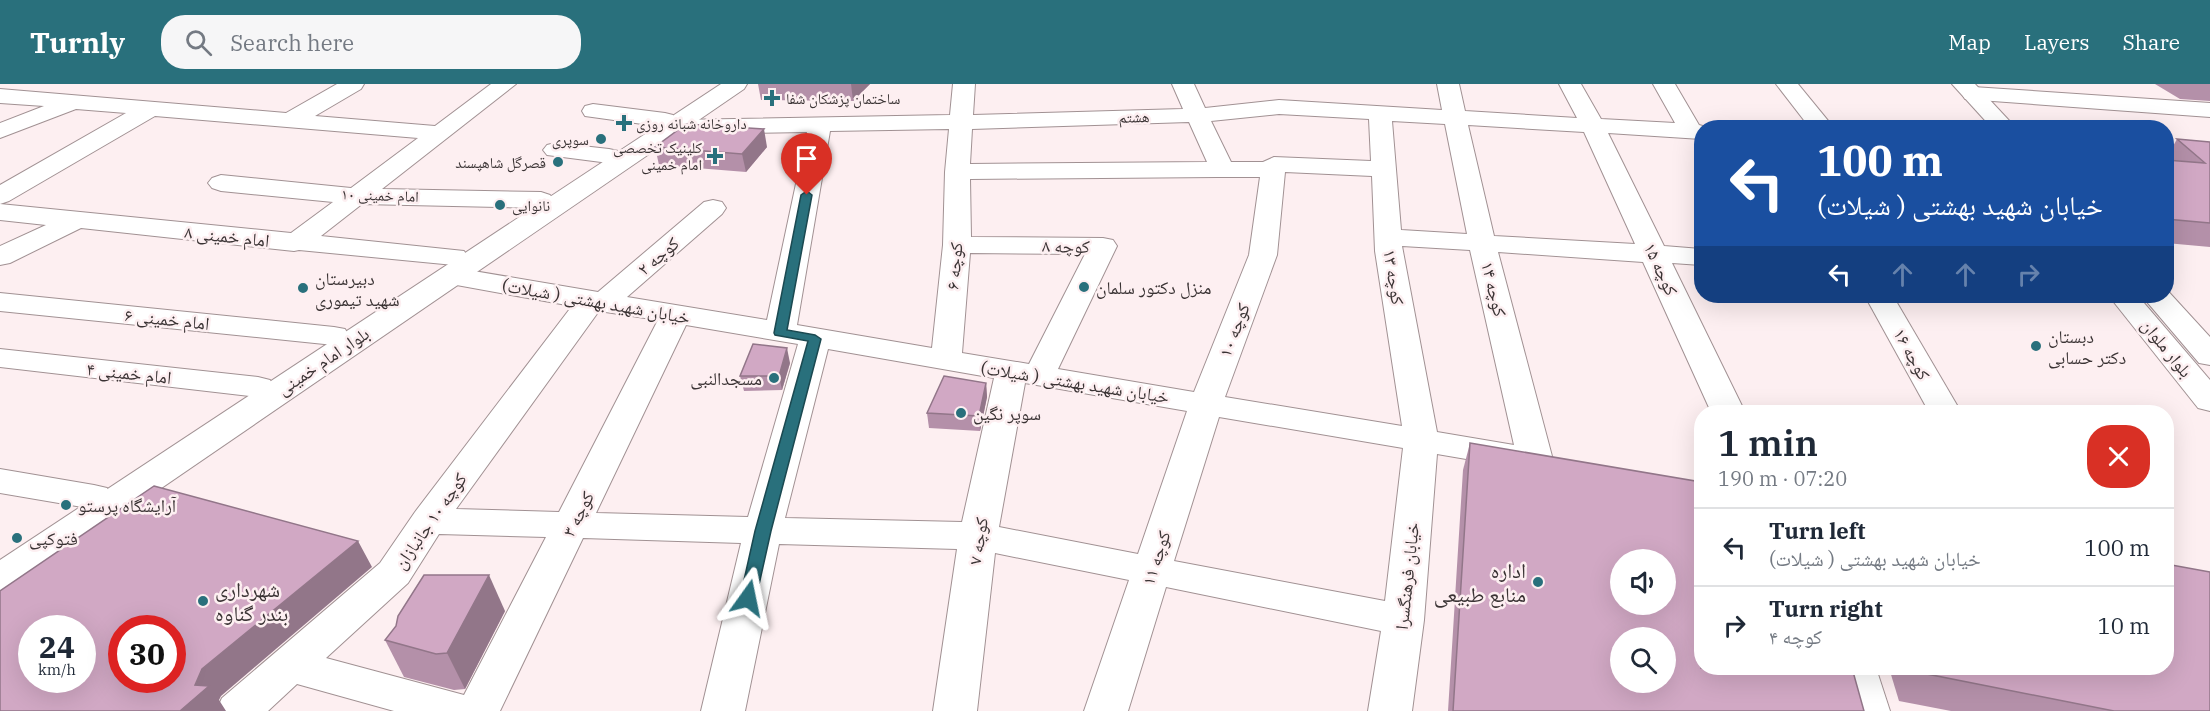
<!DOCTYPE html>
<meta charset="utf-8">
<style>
:root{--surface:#fff;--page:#f6f6f7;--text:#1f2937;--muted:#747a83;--line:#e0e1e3;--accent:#29707c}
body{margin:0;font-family:"IBM Plex Serif","Noto Naskh Arabic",serif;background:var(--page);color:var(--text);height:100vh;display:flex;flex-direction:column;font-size:22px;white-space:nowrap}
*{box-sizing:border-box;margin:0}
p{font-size:20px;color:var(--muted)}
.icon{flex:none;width:33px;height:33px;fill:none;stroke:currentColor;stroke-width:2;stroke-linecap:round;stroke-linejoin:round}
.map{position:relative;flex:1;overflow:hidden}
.drawer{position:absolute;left:1694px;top:321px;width:480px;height:270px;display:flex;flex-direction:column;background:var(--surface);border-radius:24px;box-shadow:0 6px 24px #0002}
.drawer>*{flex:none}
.guide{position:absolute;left:1694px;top:36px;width:480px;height:183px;border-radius:24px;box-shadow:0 6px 24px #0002;background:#1a4fa0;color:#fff;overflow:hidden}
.buttons{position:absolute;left:1610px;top:465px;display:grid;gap:12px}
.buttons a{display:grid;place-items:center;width:66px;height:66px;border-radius:50%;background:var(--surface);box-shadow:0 6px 24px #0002;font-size:30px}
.speed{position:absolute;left:18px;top:531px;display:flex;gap:12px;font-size:30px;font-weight:700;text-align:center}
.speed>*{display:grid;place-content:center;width:78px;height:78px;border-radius:50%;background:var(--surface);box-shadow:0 6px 24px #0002;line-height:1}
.speed small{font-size:15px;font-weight:400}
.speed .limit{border:9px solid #d22;background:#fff;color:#111}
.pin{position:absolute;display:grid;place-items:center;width:51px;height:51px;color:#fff;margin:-62px -26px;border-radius:50% 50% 50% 0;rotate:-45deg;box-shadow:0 0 6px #0007}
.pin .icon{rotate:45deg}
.me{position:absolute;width:66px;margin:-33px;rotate:12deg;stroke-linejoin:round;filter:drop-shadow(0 0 4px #0008)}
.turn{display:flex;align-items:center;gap:21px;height:126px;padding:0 24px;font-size:27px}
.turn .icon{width:78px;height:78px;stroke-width:2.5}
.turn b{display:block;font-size:42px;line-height:51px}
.lanes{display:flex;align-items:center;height:57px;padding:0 24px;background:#0003;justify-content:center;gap:30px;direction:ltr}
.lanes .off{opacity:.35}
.round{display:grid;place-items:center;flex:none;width:63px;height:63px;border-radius:24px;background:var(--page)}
.summary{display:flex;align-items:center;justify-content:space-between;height:102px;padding:0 24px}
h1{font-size:36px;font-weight:600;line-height:45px}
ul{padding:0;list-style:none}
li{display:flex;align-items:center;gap:18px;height:78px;padding:0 24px;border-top:2px solid var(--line)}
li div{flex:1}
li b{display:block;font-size:22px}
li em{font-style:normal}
header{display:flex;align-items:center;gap:36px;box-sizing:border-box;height:84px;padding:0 30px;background:var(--accent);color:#fff}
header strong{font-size:28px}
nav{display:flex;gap:33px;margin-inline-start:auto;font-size:21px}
.search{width:420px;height:54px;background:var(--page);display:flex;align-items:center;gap:15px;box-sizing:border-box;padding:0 21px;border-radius:24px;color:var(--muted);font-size:22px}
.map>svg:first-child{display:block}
</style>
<header>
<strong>Turnly</strong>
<div class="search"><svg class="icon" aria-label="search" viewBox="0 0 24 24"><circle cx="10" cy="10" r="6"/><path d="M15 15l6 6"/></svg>Search here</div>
<nav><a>Map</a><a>Layers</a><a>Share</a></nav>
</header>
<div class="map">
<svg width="2210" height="627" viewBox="0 0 2210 627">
<rect width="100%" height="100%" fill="#fdeff1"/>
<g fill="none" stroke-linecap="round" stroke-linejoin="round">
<g stroke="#a19193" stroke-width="2">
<g id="minor">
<polygon points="337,0 364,0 361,5 315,32 435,42 491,0 516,0 382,105 541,108 550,111 554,116 550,121 541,124 362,120 321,152 464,167 468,173 464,179 454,181 299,166 294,167 81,144 10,179 0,181 0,162 46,141 0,136 0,120 291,149 333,118 221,107 212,104 208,99 212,94 221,91 351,104 418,54 155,32 9,117 0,120 0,101 126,29 76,25 0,54 0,39 44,22 0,19 0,5 286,29"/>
<path d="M953 0H975L973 31 1183 25 1172 0H1194L1205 24 1279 16 1442 26 1437 0H1459L1465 27 1577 34 1559 0H1581L1601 35 1675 39 1653 0H1675L1699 41 1710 44H1701V55L1608 49 1664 162 1701 165V181L1672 179 1745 328H1711L1643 178 1498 168 1553 376 1547 384 1535 387 1523 384 1521 381 1513 383 1437 370 1424 536 1412 627H1368L1381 547 1166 503 1128 627H1084L1129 496 995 469 977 627H933L957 465 779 460 745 627H701L741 459 583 454 500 627H394L297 600 268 627H216L222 614 380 479 415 428 572 222 440 198 436 192 440 186 450 183 598 208 704 118 713 116 722 118 726 124 722 130 627 213 767 236 807 48 675 50 667 48 664 43 585 32 582 27 585 22 593 20 665 29 673 31 676 36 950 31ZM1279 30 1369 35 1371 77 1274 73 1263 78H1231L1211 37ZM1392 37 1445 40 1467 150 1401 146ZM1189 38 1207 78 970 80 972 45ZM1468 41 1584 48 1635 160 1494 152ZM949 45 945 88 943 161 932 264 797 241 830 47ZM1285 88 1372 92 1375 167 1402 342 1225 313 1277 171ZM1217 93H1260L1249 171 1194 308 1058 285 1117 162 1113 156 1103 154 971 153 970 95ZM1402 162 1470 166 1514 361 1437 348ZM970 169 1085 170 1029 280 962 269ZM599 227 658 236 559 428 456 425ZM686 241 798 260 748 433 596 429ZM828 265 994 294 962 438 785 434ZM1025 299 1187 327 1138 470 999 443ZM1219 333 1403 364 1385 517 1174 477ZM439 450 546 453 464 611 326 574 408 499Z"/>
<polygon points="1776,0 1798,0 1834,44 1810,44"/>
<polygon points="1973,3 2210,19 2210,33 1965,15 1962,10 1965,5"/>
<polygon points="555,59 609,65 618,67 621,72 618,77 609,79 547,71 543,66 547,61"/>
<polygon points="0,209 334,243 345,245 349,252 345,259 334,261 0,227"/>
<polygon points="1865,212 1893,212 1961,328 1929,328"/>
<polygon points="0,265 258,293 270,296 274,303 270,310 258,313 0,283"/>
<polygon points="0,385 94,401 107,404 112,413 107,422 94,425 0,409"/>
<polygon points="1834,584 1876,584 1890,627 1846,627"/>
</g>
</g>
<g stroke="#a19193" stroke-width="2">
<g id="major">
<polygon points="721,0 747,0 744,5 14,505 0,509 0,476"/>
<polygon points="1952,0 1975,0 2016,44 1992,44"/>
<polygon points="2166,205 2210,253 2210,281 2199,279 2142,212 2166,212"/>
<polygon points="2109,212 2138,212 2210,296 2210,327 2198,324"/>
</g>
</g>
<use href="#minor" fill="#fff" fill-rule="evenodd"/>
<use href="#major" fill="#fff" fill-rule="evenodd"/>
</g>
<g fill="#b490a9">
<polygon points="758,0 870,0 853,17 761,16"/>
<polygon points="2155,0 2210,0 2210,17 2180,15"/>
<polygon points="2177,55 2210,58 2210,163 2166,159 2166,75"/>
<polygon points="655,63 767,63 746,88 659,81"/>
<polygon points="790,279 782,306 744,307 740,292"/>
<polygon points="986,299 987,313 980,347 929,344 927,329"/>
<polygon points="1470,359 1864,627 1448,627 1463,386"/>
<polygon points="505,527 465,605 454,606 404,593 385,556"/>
<polygon points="1889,584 2166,584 2210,627 1951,627 1899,617"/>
</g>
<g fill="#927689">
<polygon points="851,0 870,0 853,17"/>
<polygon points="764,45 767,63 746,88 742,70"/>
<polygon points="787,264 790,279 782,306 779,292"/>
<polygon points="986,299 987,313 980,347 979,332"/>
<polygon points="358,457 372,483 221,612 219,616 226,627 180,627 195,601 202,585"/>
<polygon points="489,491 505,527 465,605 447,569"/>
</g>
<g fill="#d1a8c4" stroke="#927689" stroke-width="1.5" fill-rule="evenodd">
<polygon points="686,40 764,45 742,70 655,63"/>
<polygon points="2177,55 2210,58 2210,139 2166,135 2166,76 2205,79"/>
<polygon points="753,260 787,264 779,292 740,292"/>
<polygon points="944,292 986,299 979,332 927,329"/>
<path d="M1470 359 1701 398V584H1852L1864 627H1453ZM1620 476H1665V520H1620ZM1620 554H1665V598H1620Z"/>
<path d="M154 402 358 457 202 585 195 601 209 602 180 627H0V507ZM32 544H82V596H32ZM122 544H172V596H122Z"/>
<polygon points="2166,480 2210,488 2210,627 2114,627 1917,588 1915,584 2166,584"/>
<polygon points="424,491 489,491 447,569 436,570 385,556 396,542 398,532"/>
</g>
<polygon fill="#29707c" stroke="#1b4951" stroke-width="1.5" points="807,107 812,111 787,246 815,251 821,255 771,447 756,514 754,519 742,519 740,514 755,447 808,257 775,251 774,249 801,111"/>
<g fill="#29707c" stroke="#fdeff1" stroke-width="2">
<path d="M769 5h6v6h6v6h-6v6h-6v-6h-6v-6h6z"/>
<path d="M621 30h6v6h6v6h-6v6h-6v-6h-6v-6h6z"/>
<circle cx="601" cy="55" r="6"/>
<path d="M712 63h6v6h6v6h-6v6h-6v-6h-6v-6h6z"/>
<circle cx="558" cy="78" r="6"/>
<circle cx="500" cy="121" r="6"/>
<circle cx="1084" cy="203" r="6"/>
<circle cx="303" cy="204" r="6"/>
<circle cx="2036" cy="262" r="6"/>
<circle cx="774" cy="294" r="6"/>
<circle cx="961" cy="329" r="6"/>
<circle cx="66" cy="421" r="6"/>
<circle cx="17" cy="454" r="6"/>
<circle cx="1538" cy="498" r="6"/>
<circle cx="203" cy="517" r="6"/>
</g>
<g text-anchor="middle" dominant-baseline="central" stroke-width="5" stroke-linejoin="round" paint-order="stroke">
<g font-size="15" fill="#3a3334" stroke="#fdeff1" text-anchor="start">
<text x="786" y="14">ساختمان پزشکان شفا</text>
<text x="636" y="39">داروخانه شبانه روزی</text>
<text x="589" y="55" text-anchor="end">سوپری</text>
<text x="702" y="63" text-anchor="end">کلینیک تخصصی<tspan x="702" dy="17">امام خمینی</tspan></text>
<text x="546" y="78" text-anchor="end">قصرگل شاهپسند</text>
<text x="512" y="121">نانوایی</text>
</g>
<g font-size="15" fill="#3a3334" stroke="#fdeff1">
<text transform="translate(1134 33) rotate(-2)">هشتم</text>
<text transform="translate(380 111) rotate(2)">امام خمینی ۱۰</text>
</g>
<g font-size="18" fill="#3a3334" stroke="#fdeff1">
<text transform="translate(227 152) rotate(6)">امام خمینی ۸</text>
<text transform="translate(1066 162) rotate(1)">کوچه ۸</text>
<text transform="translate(658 172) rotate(-41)">کوچه ۲</text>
<text transform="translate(954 182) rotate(-85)">کوچه ۶</text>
<text transform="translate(1661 185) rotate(65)">کوچه ۱۵</text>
<text transform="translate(1394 193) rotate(81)">کوچه ۱۳</text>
<text transform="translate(1494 205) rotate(76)">کوچه ۱۴</text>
<text transform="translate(596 217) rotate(10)">خیابان شهید بهشتی ( شیلات)</text>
<text transform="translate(167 235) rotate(6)">امام خمینی ۶</text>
<text transform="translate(1234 246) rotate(-69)">کوچه ۱۰</text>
<text transform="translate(2167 264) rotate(51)">بلوار ملوان</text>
<text transform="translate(1912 270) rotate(61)">کوچه ۱۶</text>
<text transform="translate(323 277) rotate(-34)">بلوار امام خمینی</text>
<text transform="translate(129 289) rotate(6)">امام خمینی ۴</text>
<text transform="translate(1075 298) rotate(9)">خیابان شهید بهشتی ( شیلات)</text>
<text transform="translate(578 430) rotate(-63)">کوچه ۳</text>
<text transform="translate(430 437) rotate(-55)">کوچه ۱۰ جانبازان</text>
<text transform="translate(978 457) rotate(-81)">کوچه ۷</text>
<text transform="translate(1156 474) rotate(-72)">کوچه ۱۱</text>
<text transform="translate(1407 492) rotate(-84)">خیابان فرهنگسرا</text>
</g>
<g font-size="18" fill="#3a3334" stroke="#fdeff1" text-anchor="start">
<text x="315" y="194">دبیرستان<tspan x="315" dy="21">شهید تیموری</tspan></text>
<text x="1096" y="203">منزل دکتور سلمان</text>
<text x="2048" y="252">دبستان<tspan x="2048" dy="21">دکتر حسابی</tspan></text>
<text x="762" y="294" text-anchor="end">مسجدالنبی</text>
<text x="973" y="329">سوپر نگین</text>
<text x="78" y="421">آرایشگاه پرستو</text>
<text x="29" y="454">فتوکپی</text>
</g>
<g font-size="21" fill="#3a3334" stroke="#fdeff1" text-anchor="end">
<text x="1526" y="486">اداره<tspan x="1526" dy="24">منابع طبیعی</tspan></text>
<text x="215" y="505" text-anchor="start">شهرداری<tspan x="215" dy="24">بندر گناوه</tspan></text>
</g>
</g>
</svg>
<div class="buttons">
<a><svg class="icon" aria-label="sound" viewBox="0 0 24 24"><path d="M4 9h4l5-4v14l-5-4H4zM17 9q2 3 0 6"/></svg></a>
<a><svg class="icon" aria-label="search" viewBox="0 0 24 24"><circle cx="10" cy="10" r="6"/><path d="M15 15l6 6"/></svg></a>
</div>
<div class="speed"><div>24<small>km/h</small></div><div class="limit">30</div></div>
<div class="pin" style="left:807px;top:111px;background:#d93025"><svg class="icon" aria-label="arrive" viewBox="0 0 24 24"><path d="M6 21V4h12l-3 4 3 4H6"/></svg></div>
<svg class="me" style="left:748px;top:514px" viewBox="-20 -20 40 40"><path d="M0-17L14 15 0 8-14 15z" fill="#29707c" stroke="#fff" stroke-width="4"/></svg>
<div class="guide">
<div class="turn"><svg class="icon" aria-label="left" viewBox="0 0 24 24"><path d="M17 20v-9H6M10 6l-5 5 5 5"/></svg><div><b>100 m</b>خیابان شهید بهشتی ( شیلات)</div></div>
<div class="lanes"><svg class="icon" aria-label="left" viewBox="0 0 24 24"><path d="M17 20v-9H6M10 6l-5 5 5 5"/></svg><svg class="icon off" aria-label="ahead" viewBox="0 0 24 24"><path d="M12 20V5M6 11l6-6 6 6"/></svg><svg class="icon off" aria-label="ahead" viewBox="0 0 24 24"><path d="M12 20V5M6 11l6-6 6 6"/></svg><svg class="icon off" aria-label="right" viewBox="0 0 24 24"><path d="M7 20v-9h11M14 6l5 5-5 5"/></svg></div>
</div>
<section class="drawer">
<div class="summary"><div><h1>1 min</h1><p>190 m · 07:20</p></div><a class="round" style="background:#d93025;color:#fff"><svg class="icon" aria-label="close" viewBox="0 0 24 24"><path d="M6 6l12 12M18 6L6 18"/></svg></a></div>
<ul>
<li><svg class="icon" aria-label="left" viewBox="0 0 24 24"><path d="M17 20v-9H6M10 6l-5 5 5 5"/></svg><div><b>Turn left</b><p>خیابان شهید بهشتی ( شیلات)</p></div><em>100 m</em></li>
<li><svg class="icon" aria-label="right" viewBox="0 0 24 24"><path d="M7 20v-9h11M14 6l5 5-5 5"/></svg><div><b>Turn right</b><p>کوچه ۴</p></div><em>10 m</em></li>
</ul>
</section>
</div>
